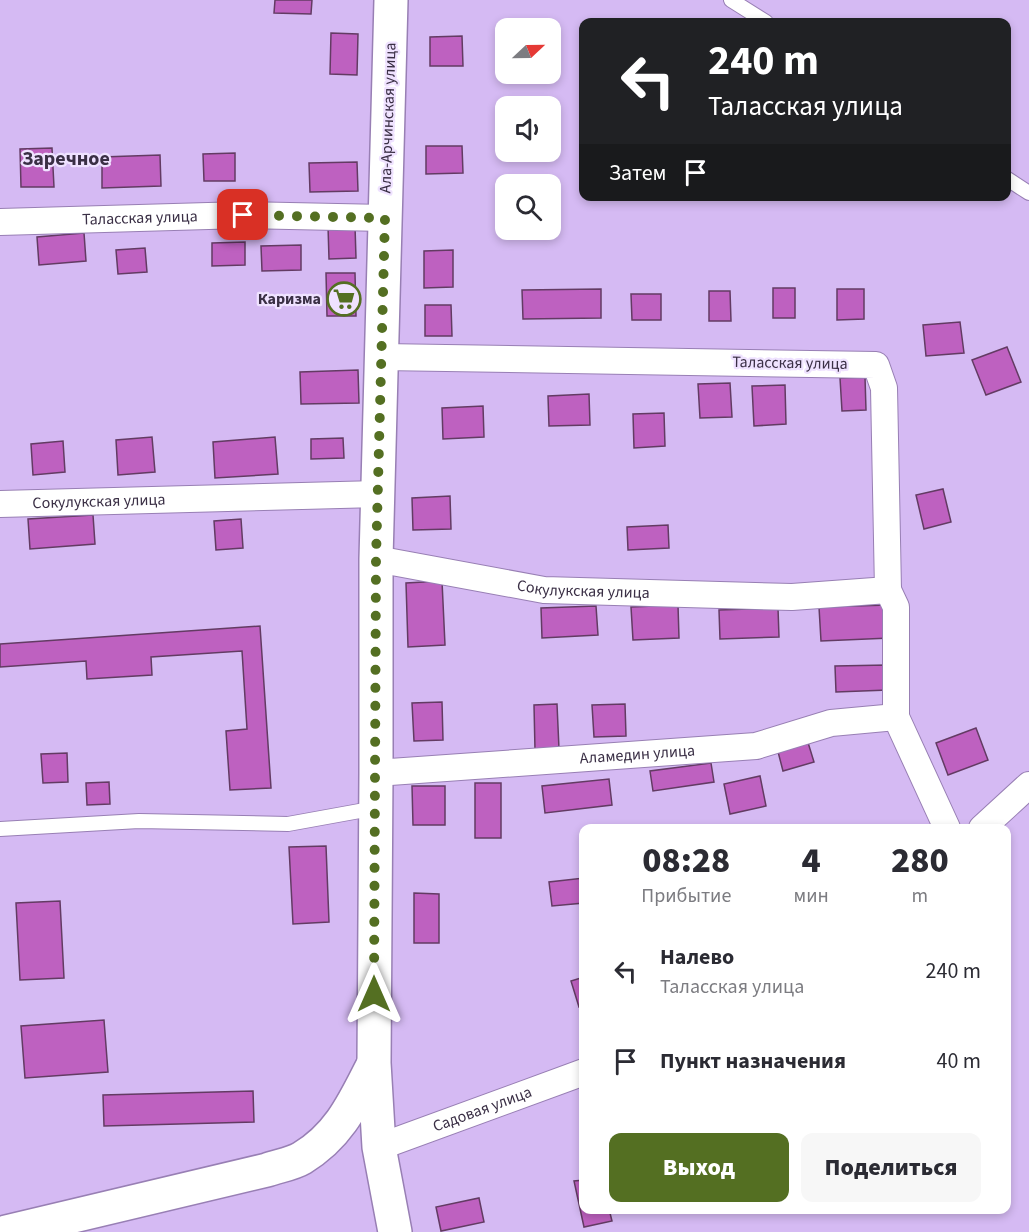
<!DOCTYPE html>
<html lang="ru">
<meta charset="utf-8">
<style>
:root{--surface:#fff;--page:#f7f7f7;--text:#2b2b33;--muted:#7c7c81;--accent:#546f22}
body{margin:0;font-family:"Source Sans 3",sans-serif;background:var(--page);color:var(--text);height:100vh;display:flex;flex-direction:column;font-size:22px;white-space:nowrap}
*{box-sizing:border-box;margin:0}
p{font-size:20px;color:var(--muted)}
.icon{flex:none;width:33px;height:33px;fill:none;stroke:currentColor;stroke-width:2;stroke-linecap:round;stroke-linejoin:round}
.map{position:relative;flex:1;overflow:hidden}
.panel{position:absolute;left:579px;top:824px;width:432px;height:390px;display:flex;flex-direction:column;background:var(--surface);border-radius:12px;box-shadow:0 3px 9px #0003}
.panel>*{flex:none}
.guide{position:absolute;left:579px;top:18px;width:432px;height:183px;border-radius:12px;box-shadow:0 3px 9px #0003;background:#202124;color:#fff;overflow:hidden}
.needle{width:39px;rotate:68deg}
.buttons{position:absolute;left:495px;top:18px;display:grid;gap:12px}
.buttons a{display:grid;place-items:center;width:66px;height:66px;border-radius:12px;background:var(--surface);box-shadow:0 3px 9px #0003;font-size:30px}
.pin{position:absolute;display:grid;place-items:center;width:51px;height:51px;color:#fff;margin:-26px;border-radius:12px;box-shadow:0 3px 9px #0006}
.me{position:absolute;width:66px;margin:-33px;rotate:0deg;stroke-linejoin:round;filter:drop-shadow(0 0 4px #0008)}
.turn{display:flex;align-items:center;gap:21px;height:126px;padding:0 30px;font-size:27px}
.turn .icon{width:78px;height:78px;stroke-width:2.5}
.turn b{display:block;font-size:42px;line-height:51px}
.then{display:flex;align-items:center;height:57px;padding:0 30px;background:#0003;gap:12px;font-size:22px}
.eta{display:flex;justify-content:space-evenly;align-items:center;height:102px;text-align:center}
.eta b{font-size:36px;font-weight:800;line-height:42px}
.primary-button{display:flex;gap:12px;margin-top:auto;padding:12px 30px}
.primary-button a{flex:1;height:69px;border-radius:12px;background:var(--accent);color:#fff;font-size:24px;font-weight:800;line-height:69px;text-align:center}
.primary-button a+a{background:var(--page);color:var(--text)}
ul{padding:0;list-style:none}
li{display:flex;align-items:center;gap:18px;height:90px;padding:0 30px}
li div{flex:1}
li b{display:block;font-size:22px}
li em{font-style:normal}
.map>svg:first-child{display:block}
</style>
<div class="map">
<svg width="1029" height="1232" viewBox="0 0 1029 1232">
<rect width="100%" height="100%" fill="#d5baf3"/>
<g fill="#be61c0" stroke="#633b63" stroke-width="1.5">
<polygon points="275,0 312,0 311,14 274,13"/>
<polygon points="331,33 358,34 357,75 330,74"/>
<polygon points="462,36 463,66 430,66 430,37"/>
<polygon points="426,146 462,146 463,173 426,174"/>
<polygon points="52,148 54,187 21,187 20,149"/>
<polygon points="235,153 235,181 204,181 203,154"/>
<polygon points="160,155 161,186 102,188 102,157"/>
<polygon points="357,162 358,191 310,192 309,163"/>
<polygon points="328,226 355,226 356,258 329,259"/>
<polygon points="84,233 86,261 39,265 37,237"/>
<polygon points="245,242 245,265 212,266 212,243"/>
<polygon points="301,245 301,270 262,271 261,246"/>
<polygon points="145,248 147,272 118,274 116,250"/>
<polygon points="453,250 453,287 424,288 424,251"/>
<polygon points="326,273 355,273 356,316 327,316"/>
<rect x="773" y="288" width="22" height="30"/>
<polygon points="601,289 601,318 523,319 522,290"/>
<polygon points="837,289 864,289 864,319 837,320"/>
<polygon points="709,291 730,291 731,321 709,321"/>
<polygon points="631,294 661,294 661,320 632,320"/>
<polygon points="425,305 451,305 452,336 425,336"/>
<polygon points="960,322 964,353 926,356 923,325"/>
<polygon points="1007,347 1021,382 986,395 972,360"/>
<polygon points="358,370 359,403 301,404 300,372"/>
<polygon points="865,377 866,410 842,411 840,378"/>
<polygon points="730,383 732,417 700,418 698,384"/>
<polygon points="785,385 786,424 754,426 752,386"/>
<polygon points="589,394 590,425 549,426 548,396"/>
<polygon points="483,406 484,437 443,439 442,408"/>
<polygon points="664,413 665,446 634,448 633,414"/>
<polygon points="152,437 155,472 118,475 116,440"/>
<polygon points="275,437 278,474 215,478 213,442"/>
<polygon points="343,438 344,458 311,459 311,439"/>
<polygon points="63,441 65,472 33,475 31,444"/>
<polygon points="943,489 951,522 924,529 916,495"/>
<polygon points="450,496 451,529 413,530 412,498"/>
<polygon points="93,515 95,544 30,549 28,519"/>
<polygon points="241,519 243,548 216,550 214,521"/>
<polygon points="668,525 669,548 628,550 627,527"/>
<polygon points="442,581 445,645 408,647 406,583"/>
<polygon points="678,605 679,638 633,640 631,607"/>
<polygon points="889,605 890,638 821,641 819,607"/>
<polygon points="596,606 598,635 542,638 541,608"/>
<polygon points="778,608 779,637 720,639 719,610"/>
<polygon points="260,626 271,788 230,790 226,731 247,729 242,651 151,657 152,675 87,679 86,661 0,667 0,644"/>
<polygon points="887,665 888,690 836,692 835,666"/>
<polygon points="442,702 443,740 414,741 412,703"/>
<polygon points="557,704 559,749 535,750 534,705"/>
<polygon points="625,704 626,736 594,737 592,705"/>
<polygon points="976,728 988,760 948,775 936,743"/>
<polygon points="806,736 814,762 783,771 776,744"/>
<polygon points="67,753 68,782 43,783 41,754"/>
<polygon points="711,763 714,782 653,791 650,771"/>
<polygon points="760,776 766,806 730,814 724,784"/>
<polygon points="609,779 612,805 545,813 542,786"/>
<polygon points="109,782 110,804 87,805 86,783"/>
<rect x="475" y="783" width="26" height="55"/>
<polygon points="412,786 445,786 445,825 413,825"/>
<polygon points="326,846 329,922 293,924 289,847"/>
<polygon points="584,878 584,903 552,906 549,882"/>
<polygon points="414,893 439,894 439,943 414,943"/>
<polygon points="60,901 64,978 20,980 16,903"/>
<polygon points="584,977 584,1005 579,1007 571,981"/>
<polygon points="104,1020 108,1072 25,1078 21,1026"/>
<polygon points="253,1091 254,1122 104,1126 103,1095"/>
<polygon points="584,1180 584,1209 609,1209 612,1221 584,1227 574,1181"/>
<polygon points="479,1198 484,1222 441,1231 436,1207"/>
</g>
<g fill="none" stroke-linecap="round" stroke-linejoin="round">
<g stroke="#987fb4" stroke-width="16">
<g id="lane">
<polyline points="731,0 766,22"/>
<polyline points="1006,178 1029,193"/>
<polyline points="0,829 139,821 288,824 376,808"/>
</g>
</g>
<g stroke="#987fb4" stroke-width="28">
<g id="street">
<path id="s1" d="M0 222 243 215 385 218"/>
<path id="s2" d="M0 504 378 494"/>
<path id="s3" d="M376 559 544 590 792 597 888 590 884 388 876 365 382 357"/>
<polyline points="888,590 896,607 896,717 947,828"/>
<path id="s4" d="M376 773 756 746 831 723 896 717"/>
<polyline points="982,828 1029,785"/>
<path id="s5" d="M379 1147 584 1072"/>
</g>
</g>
<g stroke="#987fb4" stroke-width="36">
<g id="secondary">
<polyline points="391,0 376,559 376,773 374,1063 379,1147 395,1232"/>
<path d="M6 1232 267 1170C278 1166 292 1164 302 1158 340 1135 354 1102 373 1065"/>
</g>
</g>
<use href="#lane" stroke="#fff" stroke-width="14"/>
<use href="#street" stroke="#fff" stroke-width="26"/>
<use href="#secondary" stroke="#fff" stroke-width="33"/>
</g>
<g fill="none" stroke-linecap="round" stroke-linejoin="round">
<polyline stroke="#546f22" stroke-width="10" stroke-dasharray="0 18" points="243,215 385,218 376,559 374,994"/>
</g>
<defs>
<g id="supermarket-ring" transform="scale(1.725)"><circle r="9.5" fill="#efe2ff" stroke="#546f22" stroke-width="1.5"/><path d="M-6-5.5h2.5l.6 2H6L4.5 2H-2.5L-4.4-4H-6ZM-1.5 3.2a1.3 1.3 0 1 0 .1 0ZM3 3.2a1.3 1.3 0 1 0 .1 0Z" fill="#546f22"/></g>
</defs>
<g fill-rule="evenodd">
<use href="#supermarket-ring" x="344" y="299"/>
</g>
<g text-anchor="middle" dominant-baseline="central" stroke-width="4.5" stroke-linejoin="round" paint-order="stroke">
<g font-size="16" fill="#3a2f45" stroke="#efe2ff">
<text transform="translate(388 118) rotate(-88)">Ала-Арчинская улица</text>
<text stroke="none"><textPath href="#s1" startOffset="140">Таласская улица</textPath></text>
<text transform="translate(790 363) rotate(1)">Таласская улица</text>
<text stroke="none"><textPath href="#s2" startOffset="99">Сокулукская улица</textPath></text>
<text stroke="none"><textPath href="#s3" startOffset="210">Сокулукская улица</textPath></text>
<text stroke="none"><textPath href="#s4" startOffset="262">Аламедин улица</textPath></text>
<text stroke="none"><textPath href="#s5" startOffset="110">Садовая улица</textPath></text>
</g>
<g font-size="16" font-weight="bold" fill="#3a2f45" stroke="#efe2ff" text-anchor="end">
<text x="321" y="299">Каризма</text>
</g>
<g font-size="20" font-weight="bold" fill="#3a2f45" stroke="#efe2ff">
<text x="66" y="159">Заречное</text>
</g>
</g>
</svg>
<div class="buttons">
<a><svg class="needle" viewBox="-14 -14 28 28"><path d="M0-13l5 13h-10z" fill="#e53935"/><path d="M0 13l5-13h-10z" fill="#7c7c81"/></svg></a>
<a><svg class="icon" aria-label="sound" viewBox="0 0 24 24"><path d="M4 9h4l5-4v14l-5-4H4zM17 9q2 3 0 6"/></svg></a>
<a><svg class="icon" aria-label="search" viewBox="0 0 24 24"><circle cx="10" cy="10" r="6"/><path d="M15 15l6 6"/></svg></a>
</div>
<div class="pin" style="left:243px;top:215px;background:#d93025"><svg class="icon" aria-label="arrive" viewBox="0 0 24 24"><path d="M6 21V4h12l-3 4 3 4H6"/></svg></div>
<svg class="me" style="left:374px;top:994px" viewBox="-20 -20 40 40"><path d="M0-17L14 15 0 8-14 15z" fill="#546f22" stroke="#fff" stroke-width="4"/></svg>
<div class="guide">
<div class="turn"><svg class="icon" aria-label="left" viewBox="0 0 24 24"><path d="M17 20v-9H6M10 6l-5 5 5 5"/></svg><div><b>240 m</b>Таласская улица</div></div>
<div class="then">Затем<svg class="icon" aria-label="arrive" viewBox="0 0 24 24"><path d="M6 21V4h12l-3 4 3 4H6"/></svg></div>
</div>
<section class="panel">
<div class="eta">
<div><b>08:28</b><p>Прибытие</p></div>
<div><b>4</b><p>мин</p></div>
<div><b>280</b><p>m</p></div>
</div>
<ul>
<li><svg class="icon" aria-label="left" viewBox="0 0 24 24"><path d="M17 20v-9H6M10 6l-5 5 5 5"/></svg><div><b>Налево</b><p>Таласская улица</p></div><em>240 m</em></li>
<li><svg class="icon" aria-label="arrive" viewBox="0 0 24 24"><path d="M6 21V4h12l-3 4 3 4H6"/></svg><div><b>Пункт назначения</b></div><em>40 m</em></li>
</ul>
<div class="primary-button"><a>Выход</a><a>Поделиться</a></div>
</section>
</div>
